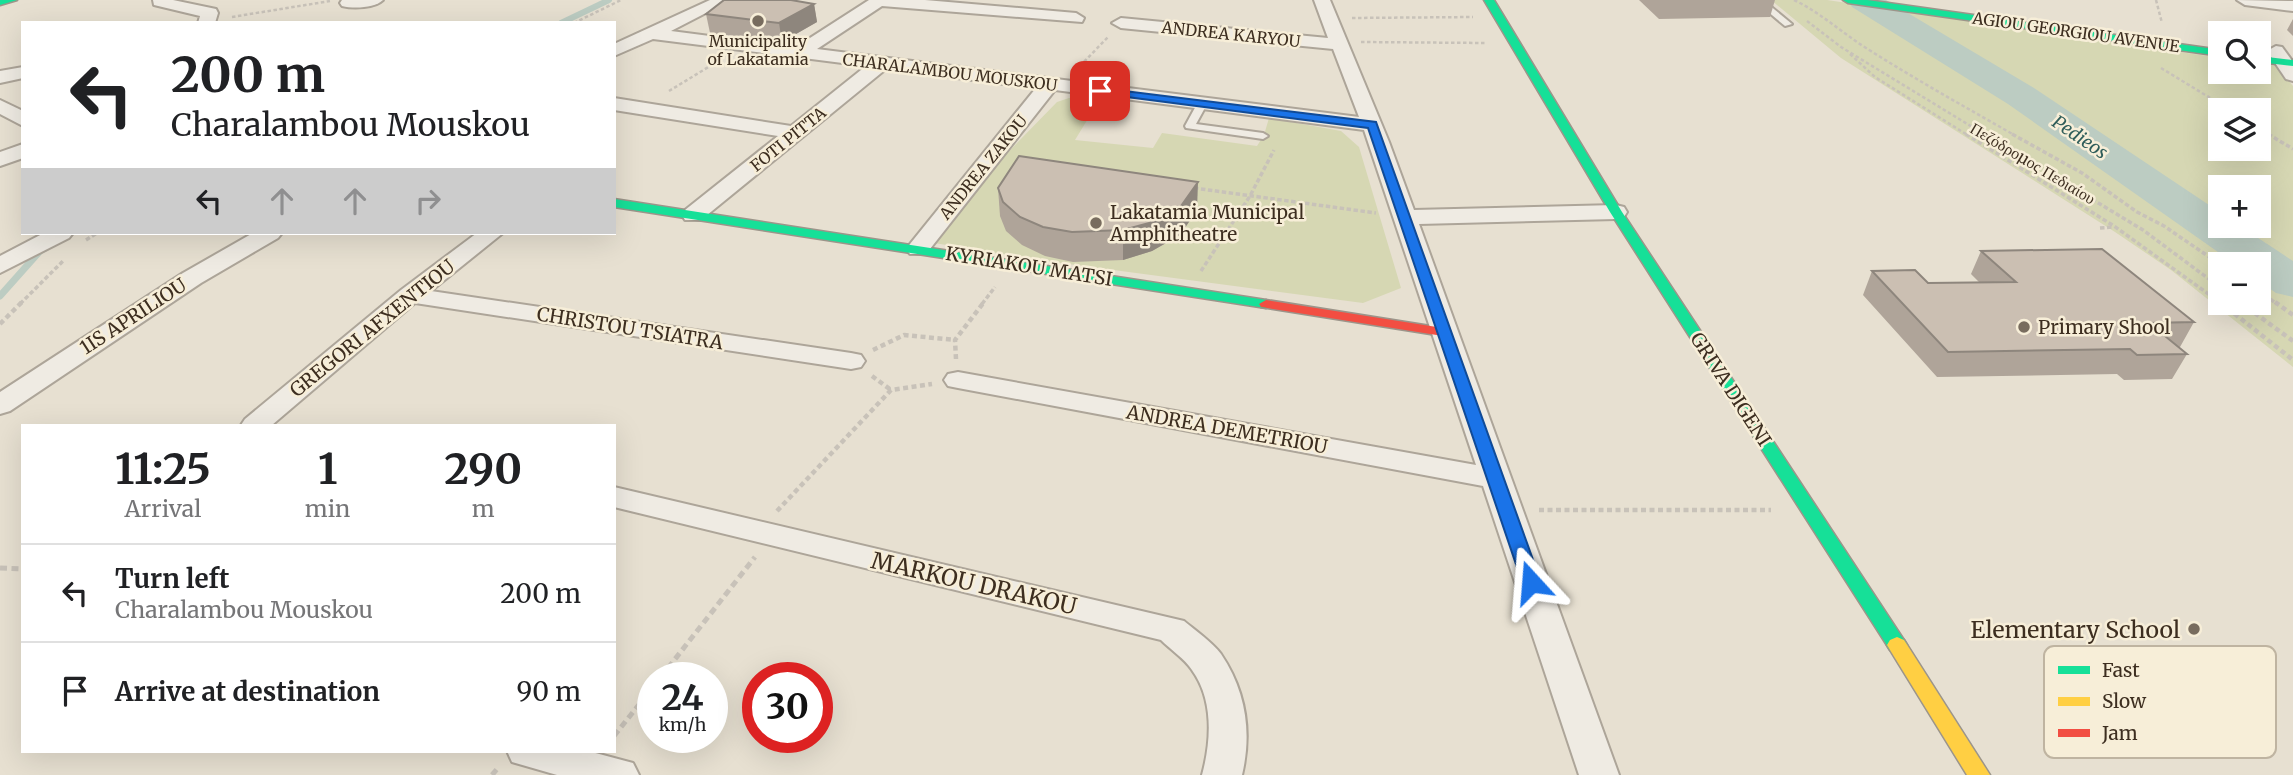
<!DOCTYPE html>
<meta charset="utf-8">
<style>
:root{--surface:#fff;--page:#f2f2f2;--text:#202124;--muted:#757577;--line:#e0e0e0}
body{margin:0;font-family:Merriweather,serif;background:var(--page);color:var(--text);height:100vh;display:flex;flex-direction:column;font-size:26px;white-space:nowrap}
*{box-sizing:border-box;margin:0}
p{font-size:23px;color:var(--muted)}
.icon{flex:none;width:38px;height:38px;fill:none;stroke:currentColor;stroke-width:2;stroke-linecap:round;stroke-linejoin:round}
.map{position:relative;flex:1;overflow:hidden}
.panel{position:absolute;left:21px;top:424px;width:595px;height:329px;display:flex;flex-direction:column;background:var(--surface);border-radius:0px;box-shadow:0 7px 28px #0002}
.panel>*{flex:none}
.hud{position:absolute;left:21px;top:21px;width:595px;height:214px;border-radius:0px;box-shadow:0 7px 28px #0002;background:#fff;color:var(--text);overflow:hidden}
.buttons{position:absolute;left:2208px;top:21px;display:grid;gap:14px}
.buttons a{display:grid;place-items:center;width:63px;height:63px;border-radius:0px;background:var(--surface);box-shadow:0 7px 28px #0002;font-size:35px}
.speed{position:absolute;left:637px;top:662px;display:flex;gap:14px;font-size:35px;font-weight:700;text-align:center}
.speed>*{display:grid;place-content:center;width:91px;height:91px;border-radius:50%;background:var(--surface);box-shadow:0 7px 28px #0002;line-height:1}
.speed small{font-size:18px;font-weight:400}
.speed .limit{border:10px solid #d22;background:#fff;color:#111}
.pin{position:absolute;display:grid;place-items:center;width:60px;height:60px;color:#fff;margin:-30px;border-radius:14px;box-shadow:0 4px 10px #0006}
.me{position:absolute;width:77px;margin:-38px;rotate:341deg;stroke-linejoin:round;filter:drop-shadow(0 0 5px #0008)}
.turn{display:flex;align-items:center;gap:24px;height:147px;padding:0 35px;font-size:32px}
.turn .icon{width:91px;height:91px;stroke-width:2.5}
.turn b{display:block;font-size:49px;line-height:60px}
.lanes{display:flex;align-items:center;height:66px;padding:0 35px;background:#0003;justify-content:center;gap:35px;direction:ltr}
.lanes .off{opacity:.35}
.eta{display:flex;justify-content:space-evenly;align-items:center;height:119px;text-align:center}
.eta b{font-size:42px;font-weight:700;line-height:49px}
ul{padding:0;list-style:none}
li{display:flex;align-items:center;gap:21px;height:98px;padding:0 35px;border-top:2px solid var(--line)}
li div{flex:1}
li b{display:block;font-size:26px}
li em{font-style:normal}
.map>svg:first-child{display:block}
</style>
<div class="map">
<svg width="2293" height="775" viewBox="0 0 2293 775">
<rect width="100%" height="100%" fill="#e7e0d1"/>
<g fill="#d6d7b3" fill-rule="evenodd">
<path d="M1771 0H1827L2221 58V72H2259V63L2276 66 2293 86V367L2171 270 2115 232 1841 58ZM2221 110H2259V149H2221ZM2221 187H2259V226H2221ZM2221 264H2259V303H2221Z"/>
<polygon points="1069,98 1100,99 1075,140 1153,148 1162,133 1257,146 1264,135 1269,118 1341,131 1359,147 1401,288 1363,303 1053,262 934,243 984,177 1057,102"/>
</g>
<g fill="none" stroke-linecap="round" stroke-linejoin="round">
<polyline stroke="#bcccc2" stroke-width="6" points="561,23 609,0"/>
<polyline stroke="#bcccc2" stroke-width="7" points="0,296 40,251 47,247"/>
<polygon fill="#bcccc2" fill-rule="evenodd" points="1847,0 1886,0 2034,88 2221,213 2221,226 2240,226 2293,261 2293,297 2276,293 2259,281 2259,264 2235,264 2008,104 1852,7"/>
<g stroke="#ada599" stroke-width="4">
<g id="lane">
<polygon points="1754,0 1763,0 1792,24 1785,26"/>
<polygon points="1202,101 1207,104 1196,124 1263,133 1268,136 1263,139 1186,128 1185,126 1197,104"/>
</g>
</g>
<g stroke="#ada599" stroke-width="4">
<g id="street">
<polygon points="153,0 173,0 216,9 218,13 215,23 198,23 200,16 154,5"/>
<path d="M342 0H383C375 8 354 9 342 6L340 3Z"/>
<polygon points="710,0 731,0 671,31 796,47 869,0 925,0 1076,13 1084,18 1082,22 882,6 817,49 1359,117 1333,49 1121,28 1112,23 1121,18 1328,38 1314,0 1330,0 1389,142 1414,210 1616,205 1624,207 1627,212 1624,217 1616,219 1419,224 1619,775 1579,775 1483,486 958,388 948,386 944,380 948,374 958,372 1476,465 1364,130 1055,90 926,254 910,254 906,249 910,244 1036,88 886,69 701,220 685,220 682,215 685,210 778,136 614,110 614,98 791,126 866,66 653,39 614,56 614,44"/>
<polygon points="2237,0 2293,1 2293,11 2245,5"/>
<polygon points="2276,46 2282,47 2293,62 2293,81 2286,79 2267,51"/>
<polygon points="23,67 23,78 0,83 0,71"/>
<polygon points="0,100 23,111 23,126 0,114"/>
<polygon points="23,144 23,158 0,166 0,152"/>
<polygon points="44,233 73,233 69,238 0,273 0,256"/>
<polygon points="253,233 282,233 278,238 201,283 10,411 0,414 0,392 183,273"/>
<polygon points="477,233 503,233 431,291 851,353 861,355 865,361 861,367 851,369 415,303 272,425 241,425 245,419 401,290"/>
<path d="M614 487 1184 621C1196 631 1212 642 1221 654 1246 691 1252 733 1242 775H1202C1211 742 1214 700 1192 670 1185 659 1171 650 1161 640L614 507Z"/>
<polygon points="507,751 588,751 633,763 639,775 557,775 512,762"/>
</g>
</g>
<g stroke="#9c958a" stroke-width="3">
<g id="fast">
<polygon points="0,0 17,0 0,5"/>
<polygon points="1484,0 1494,0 1622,212 1904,640 1907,645 1904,650 1897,653 1890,650 1610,212"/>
<polygon points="1843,0 1867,0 2221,50 2221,56 1848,3"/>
<polygon points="2259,56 2293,60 2293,66 2259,62"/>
<polygon points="614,199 1266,300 1273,304 1266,308 614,207"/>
</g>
</g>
<g stroke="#9c958a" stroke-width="3">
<polygon id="slow" points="1897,637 1904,640 1990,775 1967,775 1887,645 1890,640"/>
</g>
<g stroke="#9c958a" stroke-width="3">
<polygon id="jam" points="1266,300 1443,328 1450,332 1443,336 1261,307 1259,304"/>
</g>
<g stroke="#c8c2b9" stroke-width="2.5" stroke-dasharray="3.5 2.5" stroke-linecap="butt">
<path d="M1794 0C1821 13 1841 32 1866 48 1915 79 1965 107 2016 136"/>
<polyline points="2156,0 2162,23"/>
<polyline points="232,17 330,1"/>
<polyline points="1352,18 1473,17"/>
<polyline points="1807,21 1841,47 1987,136"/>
<polyline points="574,23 621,0"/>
<polyline points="1361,42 1485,43"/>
<polyline points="1850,54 1875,77 1969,136"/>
<polyline points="1080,66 1108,37"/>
<polyline points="2161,68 2230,110"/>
<polyline points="669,91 715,63"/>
<polyline points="2259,128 2271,136"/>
</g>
<g stroke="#c8c2b9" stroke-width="3.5" stroke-dasharray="4.5 2.5" stroke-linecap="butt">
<polyline points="1966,134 2114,226 2221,303"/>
<polyline points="1984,134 2143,230 2221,288"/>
<polyline points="2012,134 2082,173 2137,212 2164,226 2221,265"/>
<polyline points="2268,134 2293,149"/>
<polyline points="1194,188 1376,213"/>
<polyline points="2100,228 2113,227"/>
<polyline points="86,240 97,233"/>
<polyline points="1201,271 1250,196 1274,150"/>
<polyline points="2259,291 2277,304"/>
<polyline points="20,304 64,260"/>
<polyline points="982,304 995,287"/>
</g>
<g stroke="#c8c2b9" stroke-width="4.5" stroke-dasharray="5 3.5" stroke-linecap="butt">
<polyline points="2275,302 2293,315"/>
<polyline points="2221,303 2293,360"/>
<polyline points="2241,303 2293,341"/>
<polyline points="0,324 22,302"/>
<polyline points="873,350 904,335 955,340"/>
<polyline points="956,359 955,340 984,302"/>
<polyline points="872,376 891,390"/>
<polyline points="1539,510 1771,510"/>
<polyline points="777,511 891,390 932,384"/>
</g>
<g stroke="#c8c2b9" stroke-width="5" stroke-dasharray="7 4.5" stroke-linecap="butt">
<polyline points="0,568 23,569"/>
<polyline points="661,677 755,557"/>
<polyline points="614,736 653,687"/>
<polyline points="492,775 498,768"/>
</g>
<use href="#lane" fill="#efebe3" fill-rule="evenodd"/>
<use href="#street" fill="#efebe3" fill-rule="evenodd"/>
<use href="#fast" fill="#16e098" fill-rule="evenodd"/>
<use href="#slow" fill="#ffcf43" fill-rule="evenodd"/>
<use href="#jam" fill="#f24e42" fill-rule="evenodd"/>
</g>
<g fill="#afa499">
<polygon points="1639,0 1775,0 1770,17 1659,19"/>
<polygon points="814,4 817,22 782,42 710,33 706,14"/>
<polygon points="2293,19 2293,36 2287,30"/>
<polygon points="998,188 1197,210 1180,235 1152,251 1123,260 1073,262 1045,256 1022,245 1006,231 1000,216"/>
<polygon points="1981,251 2194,322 2180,347 2179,347 2187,354 2172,379 2124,380 2117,374 1937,377 1863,295 1872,271 1928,283 1980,283 1971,274"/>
</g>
<g fill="#8e867d">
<polygon points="814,4 817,22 782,42 779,23"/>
<polygon points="1198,182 1197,210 1180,235 1152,251 1123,260 1123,230"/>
</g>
<g fill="#cbbfb2" stroke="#8e867d" stroke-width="2">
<polygon points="724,0 791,0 814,4 779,23 706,14"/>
<polygon points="1019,156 1198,182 1181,206 1153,222 1123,230 1072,232 1043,227 1020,217 1003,202 998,188"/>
<polygon points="2102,249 2194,322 2149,323 2187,354 2137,355 2130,349 1948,352 1872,271 1915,270 1928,283 2016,282 1981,251"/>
</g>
<polygon fill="#1a73e8" stroke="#114b97" stroke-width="2" points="1100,88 1376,122 1541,582 1538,587 1525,587 1522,582 1368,128 1096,93 1095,91"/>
<g fill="#786c5e" stroke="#f7eed8" stroke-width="2.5">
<circle cx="758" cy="21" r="7"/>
<circle cx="1096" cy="223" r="7"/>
<circle cx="2024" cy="327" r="7"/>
<circle cx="2194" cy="629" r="7"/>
</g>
<g text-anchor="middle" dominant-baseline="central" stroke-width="5" stroke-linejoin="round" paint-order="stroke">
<g font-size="16" fill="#3d2e20" stroke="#f7eed8">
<text transform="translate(2076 32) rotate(8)">AGIOU GEORGIOU AVENUE</text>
<text transform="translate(1231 34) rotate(6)">ANDREA KARYOU</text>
<text transform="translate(950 72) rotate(7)">CHARALAMBOU MOUSKOU</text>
<text transform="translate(788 139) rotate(-39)">FOTI PITTA</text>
<text transform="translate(2033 163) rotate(31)">Πεζόδρομος Πεδιαίου</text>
<text transform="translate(983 167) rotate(-51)">ANDREA ZAKOU</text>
</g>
<g font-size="16" fill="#3d2e20" stroke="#f7eed8">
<text x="758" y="41">Municipality<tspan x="758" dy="18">of Lakatamia</tspan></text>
</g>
<g font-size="18" font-style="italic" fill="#2f5d5a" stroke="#f7eed8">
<text transform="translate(2080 137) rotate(34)">Pedieos</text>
</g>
<g font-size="19" fill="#3d2e20" stroke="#f7eed8" text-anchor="start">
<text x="1110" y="212">Lakatamia Municipal<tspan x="1110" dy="22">Amphitheatre</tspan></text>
<text x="2038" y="327">Primary Shool</text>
</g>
<g font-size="19" fill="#3d2e20" stroke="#f7eed8">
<text transform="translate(1029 266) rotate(9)">KYRIAKOU MATSI</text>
<text transform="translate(133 316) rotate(-33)">1IS APRILIOU</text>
<text transform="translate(372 328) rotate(-39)">GREGORI AFXENTIOU</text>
<text transform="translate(630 328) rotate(9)">CHRISTOU TSIATRA</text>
<text transform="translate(1731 389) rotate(57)">GRIVA DIGENI</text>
<text transform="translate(1227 429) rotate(10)">ANDREA DEMETRIOU</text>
</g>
<g font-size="23" fill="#3d2e20" stroke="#f7eed8">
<text transform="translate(974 583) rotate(13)">MARKOU DRAKOU</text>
</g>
<g font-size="23" fill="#3d2e20" stroke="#f7eed8" text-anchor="end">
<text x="2180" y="629">Elementary School</text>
</g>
</g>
<rect x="2044" y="646" width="232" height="112" rx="10" fill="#f7eed8" stroke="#bfb4a1" stroke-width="2"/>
<rect x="2058" y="666" width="32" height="8" fill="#16e098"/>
<rect x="2058" y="697" width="32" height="9" fill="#ffcf43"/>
<rect x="2058" y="729" width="32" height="8" fill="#f24e42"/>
<g font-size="19" fill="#3d2e20">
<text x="2102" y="677">Fast</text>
<text x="2102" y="708">Slow</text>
<text x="2102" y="740">Jam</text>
</g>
</svg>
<div class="buttons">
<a><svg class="icon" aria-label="search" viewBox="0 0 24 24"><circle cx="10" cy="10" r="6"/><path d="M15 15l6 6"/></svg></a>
<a><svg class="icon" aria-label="layers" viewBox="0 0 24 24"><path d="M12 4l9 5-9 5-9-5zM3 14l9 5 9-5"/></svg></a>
<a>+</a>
<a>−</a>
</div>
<div class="speed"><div>24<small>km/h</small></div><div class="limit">30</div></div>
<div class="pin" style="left:1100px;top:91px;background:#d93025"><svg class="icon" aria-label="arrive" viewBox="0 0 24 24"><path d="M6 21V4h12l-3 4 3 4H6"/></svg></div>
<svg class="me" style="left:1531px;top:582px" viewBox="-20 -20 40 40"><path d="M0-17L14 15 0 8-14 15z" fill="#1a73e8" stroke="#fff" stroke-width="4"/></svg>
<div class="hud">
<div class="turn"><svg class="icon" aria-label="left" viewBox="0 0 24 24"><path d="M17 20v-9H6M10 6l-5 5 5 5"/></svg><div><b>200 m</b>Charalambou Mouskou</div></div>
<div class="lanes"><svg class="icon" aria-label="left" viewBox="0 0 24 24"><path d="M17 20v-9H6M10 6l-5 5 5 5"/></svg><svg class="icon off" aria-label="ahead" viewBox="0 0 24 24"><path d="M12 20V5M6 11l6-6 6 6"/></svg><svg class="icon off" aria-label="ahead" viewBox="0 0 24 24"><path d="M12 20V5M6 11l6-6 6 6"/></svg><svg class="icon off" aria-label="right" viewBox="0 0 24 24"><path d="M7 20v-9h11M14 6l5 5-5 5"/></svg></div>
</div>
<section class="panel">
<div class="eta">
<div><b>11:25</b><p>Arrival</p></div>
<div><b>1</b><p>min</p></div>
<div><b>290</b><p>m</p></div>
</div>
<ul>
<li><svg class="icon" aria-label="left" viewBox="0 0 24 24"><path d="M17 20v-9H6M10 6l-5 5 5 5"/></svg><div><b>Turn left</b><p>Charalambou Mouskou</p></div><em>200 m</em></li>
<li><svg class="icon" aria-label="arrive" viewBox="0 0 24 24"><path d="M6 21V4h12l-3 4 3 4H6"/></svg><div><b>Arrive at destination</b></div><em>90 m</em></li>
</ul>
</section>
</div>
